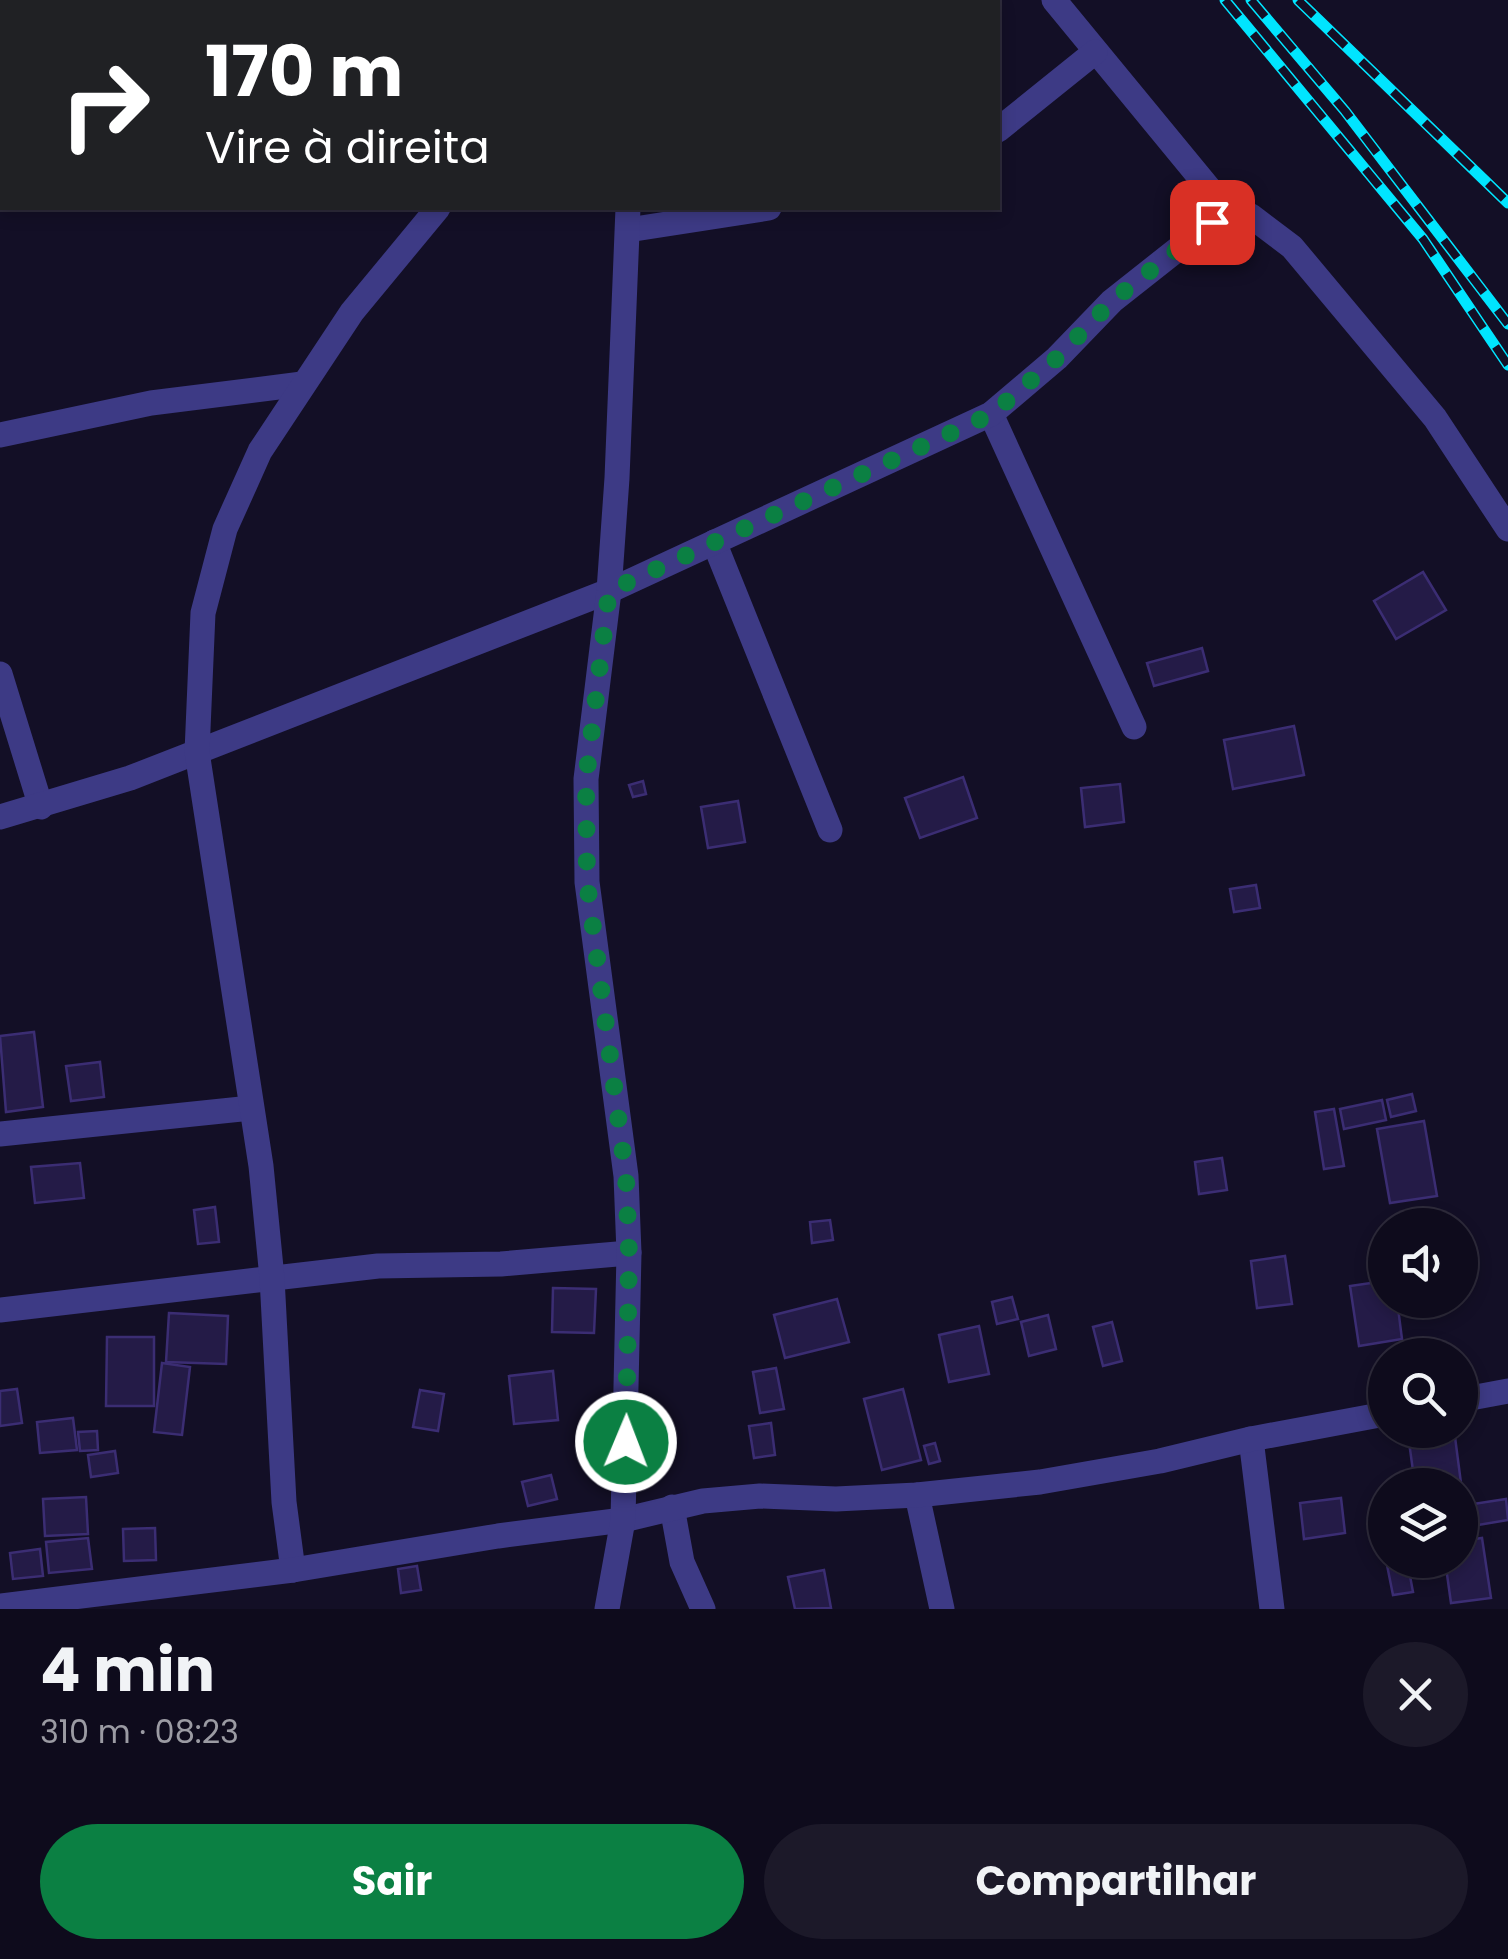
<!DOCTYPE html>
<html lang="pt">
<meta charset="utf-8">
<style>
:root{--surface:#0e0b1c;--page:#1c1929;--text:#f1f3f6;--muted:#9b9ba3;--line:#2e2b3b;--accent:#0b8043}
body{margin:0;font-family:Poppins,sans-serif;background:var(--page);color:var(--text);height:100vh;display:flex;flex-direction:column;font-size:38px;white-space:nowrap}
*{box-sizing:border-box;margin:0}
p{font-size:32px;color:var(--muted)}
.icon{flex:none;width:55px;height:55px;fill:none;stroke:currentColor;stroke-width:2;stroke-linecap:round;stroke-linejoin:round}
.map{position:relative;height:1609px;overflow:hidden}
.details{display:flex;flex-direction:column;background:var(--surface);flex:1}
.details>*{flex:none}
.top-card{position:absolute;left:0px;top:0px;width:1000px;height:210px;box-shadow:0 5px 15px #0003,0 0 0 2px var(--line);background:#202124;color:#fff;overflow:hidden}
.tools{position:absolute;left:1368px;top:1208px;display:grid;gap:20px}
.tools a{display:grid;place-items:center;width:110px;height:110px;border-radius:50%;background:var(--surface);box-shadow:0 5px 15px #0003,0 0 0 2px var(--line);font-size:50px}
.pin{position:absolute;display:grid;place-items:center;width:85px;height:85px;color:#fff;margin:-42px;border-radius:20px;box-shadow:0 5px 15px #0006}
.me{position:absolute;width:110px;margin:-55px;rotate:1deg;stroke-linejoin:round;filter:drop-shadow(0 0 8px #0008)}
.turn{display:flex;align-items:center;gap:35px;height:210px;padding:0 40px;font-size:45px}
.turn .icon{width:130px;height:130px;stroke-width:2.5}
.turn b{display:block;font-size:70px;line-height:85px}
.round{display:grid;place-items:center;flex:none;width:105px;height:105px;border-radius:52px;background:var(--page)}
.head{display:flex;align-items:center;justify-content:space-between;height:170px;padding:0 40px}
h1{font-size:60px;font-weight:700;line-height:75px}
.button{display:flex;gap:20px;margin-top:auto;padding:20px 40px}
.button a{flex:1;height:115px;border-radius:60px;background:var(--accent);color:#fff;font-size:40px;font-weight:700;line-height:115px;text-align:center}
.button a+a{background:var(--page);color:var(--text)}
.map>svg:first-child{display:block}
</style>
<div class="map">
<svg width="1508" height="1609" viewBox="0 0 1508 1609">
<rect width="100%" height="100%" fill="#130f26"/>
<g fill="#241b47" stroke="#3b2d73" stroke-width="2.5">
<polygon points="1423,572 1446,610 1396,639 1374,601"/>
<polygon points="1202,648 1208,671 1154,686 1147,663"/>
<polygon points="1294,726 1304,775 1233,789 1224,740"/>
<polygon points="963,777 977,818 920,838 905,798"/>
<polygon points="643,781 646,794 633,797 629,785"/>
<polygon points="1120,784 1124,822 1085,827 1081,788"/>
<polygon points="738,801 745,842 708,848 701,807"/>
<polygon points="1256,885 1260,908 1234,912 1230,889"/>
<polygon points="34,1032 43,1107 6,1112 0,1036"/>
<polygon points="100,1062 104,1097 71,1101 66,1066"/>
<polygon points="1412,1094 1416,1111 1391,1117 1387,1100"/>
<polygon points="1382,1100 1386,1120 1344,1129 1340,1109"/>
<polygon points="1334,1109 1344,1166 1324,1169 1315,1112"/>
<polygon points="1424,1121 1437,1196 1390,1203 1377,1129"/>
<polygon points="1222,1158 1227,1190 1199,1194 1195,1162"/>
<polygon points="80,1163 84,1198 35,1203 31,1167"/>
<polygon points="215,1207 219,1242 198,1244 194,1210"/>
<polygon points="830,1220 833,1240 812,1243 810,1222"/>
<polygon points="1285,1256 1292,1304 1257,1308 1251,1261"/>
<polygon points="1385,1281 1385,1300 1397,1300 1402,1339 1359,1346 1350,1286"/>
<polygon points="553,1288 596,1289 594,1333 552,1332"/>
<polygon points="1012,1297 1018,1319 997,1324 992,1302"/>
<polygon points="837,1299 849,1342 785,1358 774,1315"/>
<polygon points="169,1313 228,1316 226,1364 166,1362"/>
<polygon points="1048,1315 1056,1349 1029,1356 1021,1322"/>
<polygon points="1112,1322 1122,1361 1103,1366 1093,1327"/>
<polygon points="979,1326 989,1374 949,1382 939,1335"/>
<polygon points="107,1337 154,1337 154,1406 106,1406"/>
<polygon points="162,1363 190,1367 182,1435 154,1432"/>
<polygon points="776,1368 784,1409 760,1413 753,1372"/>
<polygon points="553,1371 558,1420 514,1424 509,1376"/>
<polygon points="17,1389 22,1423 0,1426 0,1391"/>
<polygon points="903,1389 921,1460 882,1470 864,1399"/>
<polygon points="420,1390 444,1394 438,1431 413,1427"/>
<polygon points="73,1418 77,1450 40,1453 37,1422"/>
<polygon points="771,1423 775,1455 754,1458 749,1426"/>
<polygon points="97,1431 98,1450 80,1451 78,1432"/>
<polygon points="1455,1437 1461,1483 1415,1485 1409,1442"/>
<polygon points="935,1443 940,1461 929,1464 924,1446"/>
<polygon points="115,1451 118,1473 91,1477 88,1455"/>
<polygon points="551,1475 557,1499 528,1506 522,1482"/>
<polygon points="86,1497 88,1534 45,1536 43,1499"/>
<polygon points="1341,1498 1345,1533 1304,1539 1300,1503"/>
<polygon points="1506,1499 1508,1520 1460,1528 1460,1506"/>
<polygon points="155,1528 156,1560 124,1561 123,1529"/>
<polygon points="88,1538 92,1569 49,1573 46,1542"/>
<polygon points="1482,1538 1491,1598 1451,1603 1445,1560 1460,1560 1460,1541"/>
<polygon points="40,1549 43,1576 13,1579 10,1553"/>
<polygon points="1386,1560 1407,1560 1413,1592 1393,1595"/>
<polygon points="417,1566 421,1590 401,1593 398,1569"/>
<polygon points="824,1570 831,1608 795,1609 788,1577"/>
</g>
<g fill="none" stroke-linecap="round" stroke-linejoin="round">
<g stroke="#3d3a85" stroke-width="25">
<polyline points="1054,0 1230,214"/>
<polyline points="121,2 126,0"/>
<polyline points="0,64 2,63"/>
<polyline points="998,130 1095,52"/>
<polyline points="628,230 769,208"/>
<polyline points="991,414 1134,727"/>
<polyline points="0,435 151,403 302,384"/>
<polyline points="714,542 830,830"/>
<polyline points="0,674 41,807"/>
<polyline points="0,817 130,778 609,591 991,414 1057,358 1112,301 1212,222 1230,214 1251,216 1292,247 1435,418 1508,529"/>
<polyline points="0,1134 251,1108"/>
<polyline points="0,1310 378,1266 501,1264 629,1253"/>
<polyline points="1460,1400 1508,1391"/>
<polyline points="1251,1439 1272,1609"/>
<polyline points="917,1495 942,1609"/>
<polyline points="672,1507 682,1562 703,1609"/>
<polyline points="293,1570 284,1502 272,1278 261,1166 197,752 203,613 225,529 260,451 352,312 438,208"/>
<polyline points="0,1606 293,1570 498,1536 623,1520 703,1501 760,1496 836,1499 917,1495 1040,1482 1160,1461 1251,1439 1385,1414"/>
</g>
<g stroke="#3d3a85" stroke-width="25">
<polyline points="623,2 624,0"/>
<polyline points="607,1609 623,1520 629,1253 626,1176 587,882 586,779 609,591 617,478 628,208"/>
</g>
<g stroke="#00e5ff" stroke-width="11">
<g id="rail">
<polyline points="1225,0 1423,239 1508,365"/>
<polyline points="1251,0 1345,111 1508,324"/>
<polyline points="1298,0 1508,203"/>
</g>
</g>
<use href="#rail" stroke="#130f26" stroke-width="8" stroke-dasharray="22" stroke-linecap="butt"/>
</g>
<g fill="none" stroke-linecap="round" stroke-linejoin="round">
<polyline stroke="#0b8043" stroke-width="18" stroke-dasharray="0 32.4" points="626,1442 629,1253 626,1176 587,882 586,779 609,591 992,414 1057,358 1112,301 1212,222"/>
</g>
</svg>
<div class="tools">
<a><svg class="icon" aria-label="sound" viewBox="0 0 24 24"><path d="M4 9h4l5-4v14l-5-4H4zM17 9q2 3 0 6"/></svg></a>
<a><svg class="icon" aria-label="search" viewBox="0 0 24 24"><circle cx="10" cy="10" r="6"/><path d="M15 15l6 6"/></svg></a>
<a><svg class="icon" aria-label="layers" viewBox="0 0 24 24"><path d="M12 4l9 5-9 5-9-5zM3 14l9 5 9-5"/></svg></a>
</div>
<div class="pin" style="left:1212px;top:222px;background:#d93025"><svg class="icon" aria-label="arrive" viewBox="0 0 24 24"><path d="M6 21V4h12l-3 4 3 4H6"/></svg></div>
<svg class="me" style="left:626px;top:1442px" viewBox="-20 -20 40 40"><circle r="17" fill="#0b8043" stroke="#fff" stroke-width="3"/><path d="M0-11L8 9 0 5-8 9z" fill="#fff"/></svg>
<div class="top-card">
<div class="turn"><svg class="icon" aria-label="right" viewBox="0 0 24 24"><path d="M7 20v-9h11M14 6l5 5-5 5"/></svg><div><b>170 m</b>Vire à direita</div></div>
</div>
</div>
<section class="details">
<div class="head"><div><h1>4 min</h1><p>310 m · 08:23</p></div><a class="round"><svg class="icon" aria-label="close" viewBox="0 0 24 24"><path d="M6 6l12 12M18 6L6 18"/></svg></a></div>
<div class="button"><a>Sair</a><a>Compartilhar</a></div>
</section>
